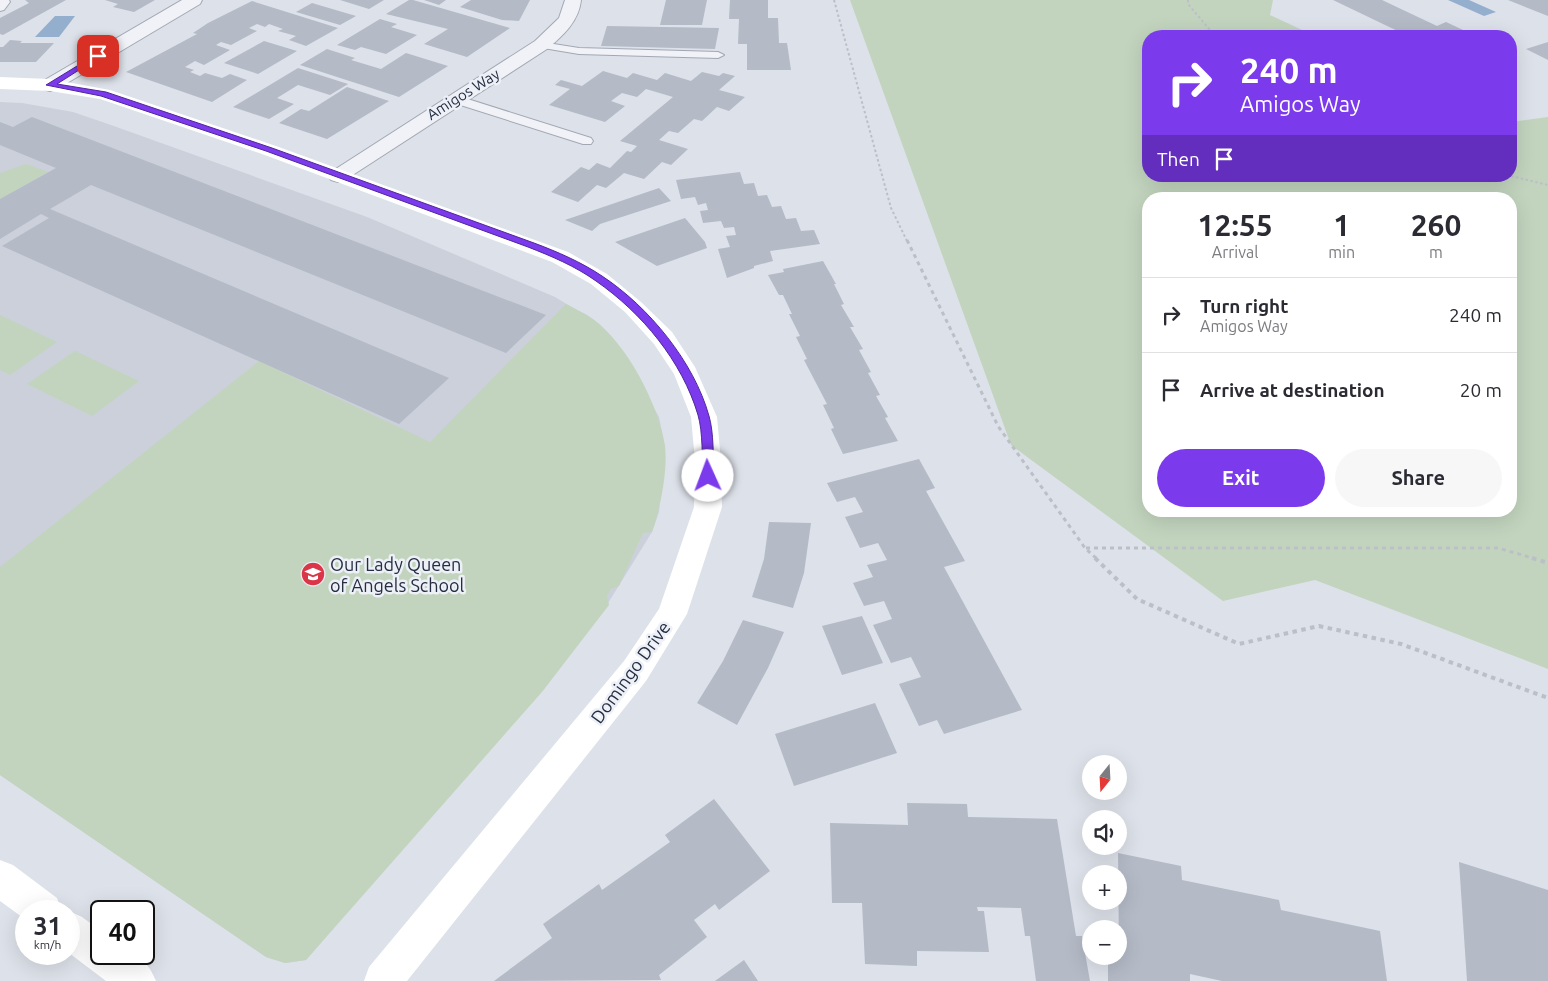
<!DOCTYPE html>
<meta charset="utf-8">
<style>
:root{--surface:#fff;--page:#f7f7f7;--text:#2b2b33;--muted:#7c7c81;--line:#e1e1e2;--accent:#7c3aed}
body{margin:0;font-family:Ubuntu,sans-serif;background:var(--page);color:var(--text);height:100vh;display:flex;flex-direction:column;font-size:19px;white-space:nowrap}
*{box-sizing:border-box;margin:0}
p{font-size:16px;color:var(--muted)}
.icon{flex:none;width:28px;height:28px;fill:none;stroke:currentColor;stroke-width:2;stroke-linecap:round;stroke-linejoin:round}
.map{position:relative;flex:1;overflow:hidden}
.panel{position:absolute;left:1142px;top:192px;width:375px;height:325px;display:flex;flex-direction:column;background:var(--surface);border-radius:20px;box-shadow:0 5px 20px #0002}
.panel>*{flex:none}
.banner{position:absolute;left:1142px;top:30px;width:375px;height:152px;border-radius:20px;box-shadow:0 5px 20px #0002;background:#7c3aed;color:#fff;overflow:hidden}
.needle{width:32px;rotate:198deg}
.controls{position:absolute;left:1082px;top:755px;display:grid;gap:10px}
.controls a{display:grid;place-items:center;width:45px;height:45px;border-radius:50%;background:var(--surface);box-shadow:0 5px 20px #0002;font-size:25px}
.speed{position:absolute;left:15px;top:900px;display:flex;gap:10px;font-size:25px;font-weight:700;text-align:center}
.speed>*{display:grid;place-content:center;width:65px;height:65px;border-radius:50%;background:var(--surface);box-shadow:0 5px 20px #0002;line-height:1}
.speed small{font-size:12px;font-weight:400}
.speed .limit{border:2px solid #111;border-radius:8px;background:#fff;color:#111}
.pin{position:absolute;display:grid;place-items:center;width:42px;height:42px;color:#fff;margin:-21px;border-radius:10px;box-shadow:0 2px 8px #0006}
.me{position:absolute;width:55px;margin:-28px;rotate:358deg;stroke-linejoin:round;filter:drop-shadow(0 0 4px #0008)}
.turn{display:flex;align-items:center;gap:18px;height:105px;padding:0 15px;font-size:22px}
.turn .icon{width:65px;height:65px;stroke-width:2.5}
.turn b{display:block;font-size:35px;line-height:42px}
.then{display:flex;align-items:center;height:48px;padding:0 15px;background:#0003;gap:10px;font-size:19px}
.eta{display:flex;justify-content:space-evenly;align-items:center;height:85px;text-align:center}
.eta b{font-size:30px;font-weight:700;line-height:35px}
.action{display:flex;gap:10px;margin-top:auto;padding:10px 15px}
.action a{flex:1;height:58px;border-radius:30px;background:var(--accent);color:#fff;font-size:20px;font-weight:700;line-height:58px;text-align:center}
.action a+a{background:var(--page);color:var(--text)}
ul{padding:0;list-style:none}
li{display:flex;align-items:center;gap:15px;height:75px;padding:0 15px;border-top:1px solid var(--line)}
li div{flex:1}
li b{display:block;font-size:19px}
li em{font-style:normal}
.map>svg:first-child{display:block}
</style>
<div class="map">
<svg width="1548" height="981" viewBox="0 0 1548 981">
<rect width="100%" height="100%" fill="#dde1e9"/>
<polygon fill="#cbd0db" points="0,102 22,103 73,112 111,125 367,217 555,297 593,320 617,343 659,417 665,448 659,512 652,532 600,616 306,960 285,963 266,957 0,775"/>
<g fill="#c2d4be" fill-rule="evenodd">
<path d="M850 0H1273L1270 15 1315 36H1149V176H1511V122L1548 117V669L1315 580 1223 601 1011 445ZM1149 199H1511V511H1149Z"/>
<polygon points="26,164 48,172 0,199 0,173"/>
<path d="M566 304C575 309 585 313 593 319 627 344 659 405 665 446 668 470 660 510 652 532L643 533 619 586 611 589 607 596 609 605 542 692 306 960 285 963 266 957 0 775V567L259 361 430 442Z"/>
<polygon points="0,315 57,342 10,375 0,370"/>
<polygon points="75,351 139,381 92,416 27,384"/>
</g>
<g fill="#94aecd">
<polygon points="1448,0 1469,0 1496,12 1484,16"/>
<polygon points="55,16 75,16 59,37 35,37"/>
</g>
<g fill="#b4bac6">
<polygon points="25,0 66,0 3,35 0,34 0,18 29,3"/>
<polygon points="105,0 155,0 134,12 113,7 118,4"/>
<polygon points="340,0 384,0 369,9"/>
<polygon points="409,0 413,0 510,28 467,57 424,44 448,29 386,14"/>
<polygon points="424,0 446,0 439,5"/>
<polygon points="471,0 530,0 519,21 502,20 460,7"/>
<polygon points="666,0 707,0 702,25 660,25"/>
<polygon points="730,0 768,0 768,18 778,18 779,43 787,43 791,70 747,70 747,44 738,44 739,19 729,19"/>
<polygon points="1333,0 1382,0 1437,26 1446,22 1476,36 1432,36 1423,32 1408,36"/>
<polygon points="1508,0 1548,0 1548,16"/>
<polygon points="252,1 338,28 306,46 289,40 296,36 278,31 283,29 269,24 265,27 257,24 249,28 257,31 231,45 221,42 216,45 230,50 204,65 195,61 185,67 194,70 190,72 200,76 205,73 222,78 230,74 247,80 212,102 126,72 197,34 193,33 208,23"/>
<polygon points="312,3 356,16 340,25 296,12"/>
<polygon points="380,19 397,24 391,27 417,35 386,54 361,47 355,50 337,45"/>
<polygon points="607,26 719,28 715,49 601,46"/>
<polygon points="10,40 22,41 20,43 54,43 36,62 0,62 0,47 3,47"/>
<polygon points="264,41 297,51 258,74 224,63"/>
<polygon points="1548,42 1548,60 1526,49"/>
<polygon points="327,49 355,58 351,60 381,69 406,53 448,66 399,97 300,65"/>
<polygon points="298,68 348,84 330,95 298,85 277,98 294,104 269,119 233,107"/>
<polygon points="603,71 627,78 633,73 657,80 665,73 691,81 702,72 719,76 723,73 735,76 719,90 745,97 729,111 717,107 702,121 694,119 678,133 669,131 659,140 688,149 671,165 662,162 644,179 624,173 606,188 597,185 578,202 551,192 581,167 589,170 597,163 610,168 627,151 631,152 637,146 620,141 673,97 646,89 637,97 622,93 611,101 625,106 605,122 549,105 570,89 555,85 561,80 582,86"/>
<polygon points="347,87 389,101 327,139 279,123 301,109 309,111"/>
<polygon points="32,117 546,315 506,353 91,185 50,209 449,378 399,424 2,246 49,218 41,214 0,239 0,199 56,168 0,145 0,122 13,127"/>
<polygon points="740,172 744,184 754,183 758,196 767,195 772,207 781,206 786,219 796,218 801,231 814,230 820,244 770,251 773,261 754,266 754,268 727,278 718,249 730,247 726,236 736,235 734,227 724,228 721,221 703,223 700,211 708,210 706,203 698,205 695,197 681,199 676,180"/>
<polygon points="659,188 671,201 600,224 592,231 565,220"/>
<polygon points="685,218 705,242 707,248 657,266 615,242"/>
<polygon points="823,261 836,284 834,284 844,304 841,305 854,327 850,327 863,349 859,350 871,372 868,373 880,395 876,396 888,417 885,418 898,441 843,454 831,429 834,428 823,405 827,404 804,360 807,359 796,337 800,336 789,314 792,314 783,295 779,295 768,275 784,272 783,269"/>
<polygon points="919,459 935,488 926,491 965,561 944,567 1022,710 944,734 937,720 919,726 899,684 921,677 911,657 891,663 873,625 892,619 884,601 864,606 853,583 873,577 867,565 887,560 878,543 860,548 845,517 863,512 855,497 837,502 827,483"/>
<polygon points="769,522 811,523 804,573 793,608 752,597 764,559"/>
<polygon points="862,616 883,663 842,675 822,626"/>
<polygon points="743,620 784,632 768,668 737,725 697,703 723,661"/>
<polygon points="875,703 897,753 794,786 775,734"/>
<polygon points="714,799 770,871 719,910 715,904 694,920 707,937 659,975 661,980 494,981 552,938 543,924 599,884 602,890 670,842 665,835"/>
<polygon points="907,803 967,804 968,817 1057,819 1076,936 1082,936 1090,981 1036,981 1030,936 1025,936 1021,908 977,907 978,911 984,911 989,952 917,951 917,966 865,964 862,903 832,903 830,823 908,825"/>
<polygon points="1118,853 1181,866 1182,880 1279,900 1281,910 1380,931 1387,981 1222,981 1190,974 1190,981 1108,981 1108,956 1119,956"/>
<polygon points="1459,862 1548,890 1548,981 1467,981"/>
<polygon points="744,960 758,981 715,981"/>
</g>
<g fill="none" stroke-linecap="round" stroke-linejoin="round">
<g stroke="#a2a8b3" stroke-width="2">
<g id="lane">
<polygon points="0,0 9,0 10,2 4,10 0,11"/>
<polygon points="541,42 579,48 718,52 724,55 718,58 579,54 537,47 535,45"/>
<polygon points="455,95 591,138 593,141 591,144 583,144 451,102 449,99 451,96"/>
</g>
</g>
<g stroke="#a2a8b3" stroke-width="2">
<g id="street">
<polygon points="182,0 202,0 200,4 57,89 50,91 43,89 41,85 43,81"/>
<path d="M565 0H581C579 21 563 36 547 49L345 180 338 182 331 180 328 176 331 172 535 41 559 18Z"/>
</g>
</g>
<g stroke="#bbbfc8" stroke-width="2" stroke-dasharray="2.5 2.5" stroke-linecap="butt">
<polyline points="834,0 891,208 907,241"/>
<polyline points="1188,0 1188,4 1215,36"/>
<polyline points="1511,176 1548,185"/>
</g>
<g stroke="#bbbfc8" stroke-width="3" stroke-dasharray="4 4" stroke-linecap="butt">
<polyline points="907,240 998,426 1085,548 1097,559"/>
<polyline points="1086,548 1498,548 1536,559"/>
</g>
<g stroke="#bbbfc8" stroke-width="4" stroke-dasharray="4.5 4.5" stroke-linecap="butt">
<polyline points="1095,558 1137,599 1239,644 1319,626 1401,644 1548,698"/>
<polyline points="1532,558 1548,563"/>
</g>
<use href="#lane" fill="#f0f2f7" fill-rule="evenodd"/>
<use href="#street" fill="#f0f2f7" fill-rule="evenodd"/>
<g fill="#fff" fill-rule="evenodd">
<polygon points="0,77 50,79 110,90 276,146 568,252 607,274 641,302 672,332 695,367 717,417 721,461 722,507 687,614 646,681 407,981 364,981 369,967 624,661 659,609 694,507 695,461 691,417 674,374 654,344 625,312 591,284 552,262 262,154 100,99 50,91 0,89"/>
<polygon points="0,860 13,865 57,898 62,911 26,911 26,920 0,901"/>
<path d="M69 911 82 917 101 931V954C129 954 144 951 156 981H106L69 953Z"/>
</g>
</g>
<path fill="#7c3aed" stroke="#51269a" d="M95 55 101 56 57 84 106 92 272 148 534 243C558 252 581 262 602 276 649 307 694 362 709 416 714 433 713 458 714 476L712 479 708 481 703 476C702 459 703 432 698 415 682 361 642 313 596 281 575 266 551 256 528 247L266 151 101 96 46 85Z"/>
<defs>
<g id="school-disc" transform="scale(1.25)"><circle r="9.5" fill="#db3548" stroke="#edf0f6"/><path d="M0-5L7-2L0 1L-7-2ZM-4 1L0 2.5L4 1V4Q0 6-4 4Z" fill="#fff"/></g>
</defs>
<g fill-rule="evenodd">
<use href="#school-disc" x="313" y="574"/>
</g>
<g text-anchor="middle" dominant-baseline="central" stroke-width="5" stroke-linejoin="round" paint-order="stroke">
<g font-size="15" fill="#252e41" stroke="#edf0f6">
<text transform="translate(463 94) rotate(-32)">Amigos Way</text>
</g>
<g font-size="18" fill="#252e41" stroke="#edf0f6" text-anchor="start">
<text x="330" y="564">Our Lady Queen<tspan x="330" dy="21">of Angels School</tspan></text>
</g>
<g font-size="18" fill="#252e41" stroke="#edf0f6">
<text transform="translate(630 672) rotate(-54)">Domingo Drive</text>
</g>
</g>
</svg>
<div class="controls">
<a><svg class="needle" viewBox="-14 -14 28 28"><path d="M0-13l5 13h-10z" fill="#e53935"/><path d="M0 13l5-13h-10z" fill="#7c7c81"/></svg></a>
<a><svg class="icon" aria-label="sound" viewBox="0 0 24 24"><path d="M4 9h4l5-4v14l-5-4H4zM17 9q2 3 0 6"/></svg></a>
<a>+</a>
<a>−</a>
</div>
<div class="speed"><div>31<small>km/h</small></div><div class="limit">40</div></div>
<div class="pin" style="left:98px;top:56px;background:#d93025"><svg class="icon" aria-label="arrive" viewBox="0 0 24 24"><path d="M6 21V4h12l-3 4 3 4H6"/></svg></div>
<svg class="me" style="left:708px;top:476px" viewBox="-20 -20 40 40"><circle r="19" fill="#fff"/><path d="M0-13L10 11 0 6-10 11z" fill="#7c3aed"/></svg>
<div class="banner">
<div class="turn"><svg class="icon" aria-label="right" viewBox="0 0 24 24"><path d="M7 20v-9h11M14 6l5 5-5 5"/></svg><div><b>240 m</b>Amigos Way</div></div>
<div class="then">Then<svg class="icon" aria-label="arrive" viewBox="0 0 24 24"><path d="M6 21V4h12l-3 4 3 4H6"/></svg></div>
</div>
<section class="panel">
<div class="eta">
<div><b>12:55</b><p>Arrival</p></div>
<div><b>1</b><p>min</p></div>
<div><b>260</b><p>m</p></div>
</div>
<ul>
<li><svg class="icon" aria-label="right" viewBox="0 0 24 24"><path d="M7 20v-9h11M14 6l5 5-5 5"/></svg><div><b>Turn right</b><p>Amigos Way</p></div><em>240 m</em></li>
<li><svg class="icon" aria-label="arrive" viewBox="0 0 24 24"><path d="M6 21V4h12l-3 4 3 4H6"/></svg><div><b>Arrive at destination</b></div><em>20 m</em></li>
</ul>
<div class="action"><a>Exit</a><a>Share</a></div>
</section>
</div>
